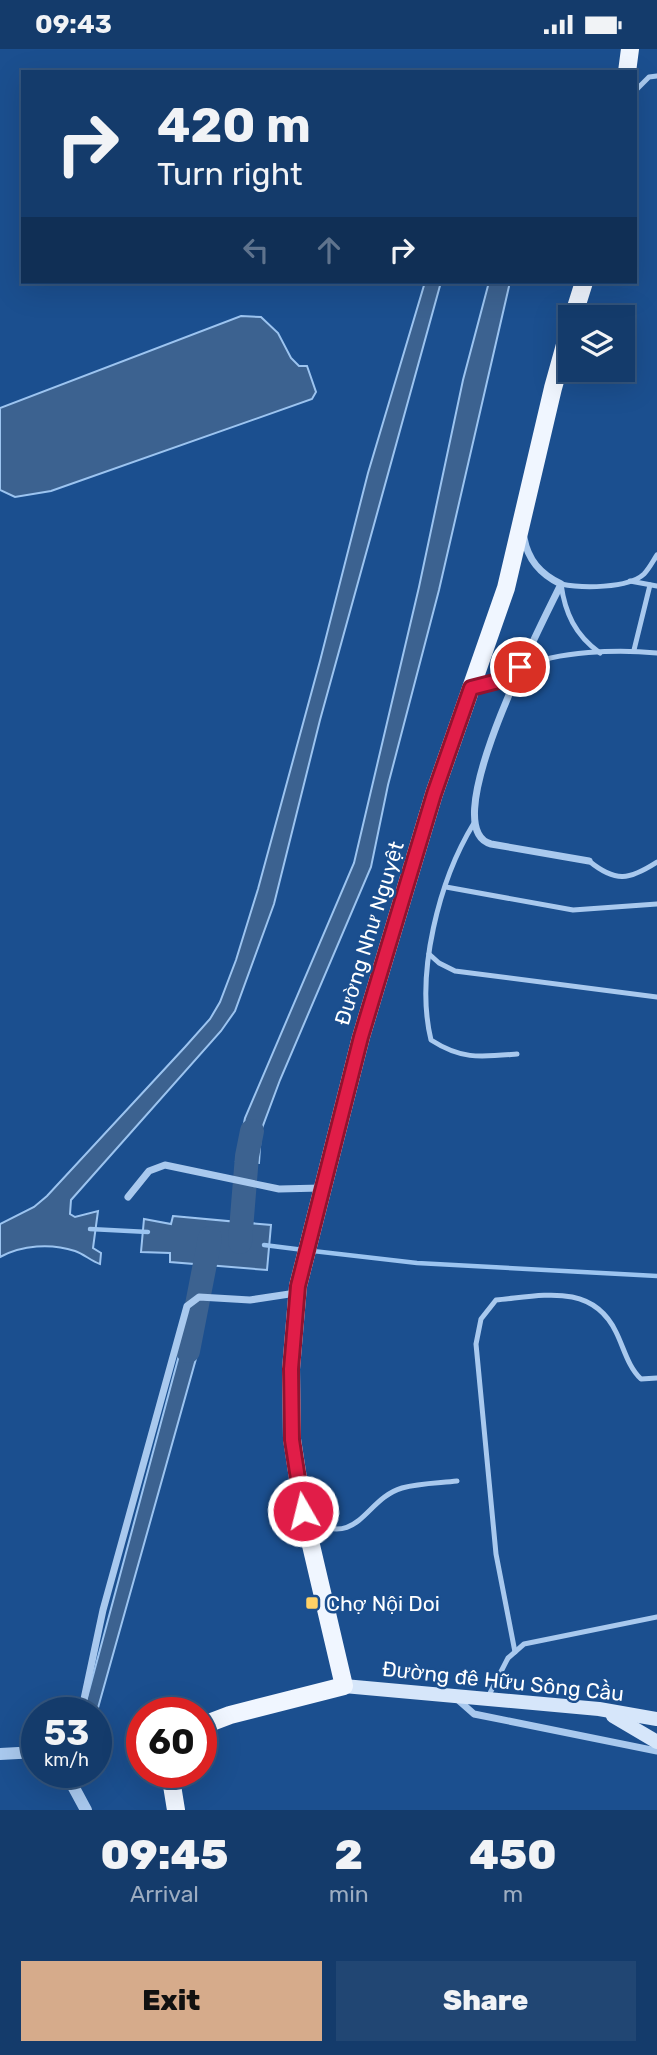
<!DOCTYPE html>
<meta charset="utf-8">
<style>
:root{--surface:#143b6b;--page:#214673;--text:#f1f3f6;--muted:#9dadc1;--line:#33557e;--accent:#d6ab8b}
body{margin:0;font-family:Rubik,sans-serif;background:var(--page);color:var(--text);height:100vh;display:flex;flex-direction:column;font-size:26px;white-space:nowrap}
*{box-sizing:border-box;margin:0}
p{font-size:23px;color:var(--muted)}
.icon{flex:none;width:38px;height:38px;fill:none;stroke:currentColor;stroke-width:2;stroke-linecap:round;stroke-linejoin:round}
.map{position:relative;height:1761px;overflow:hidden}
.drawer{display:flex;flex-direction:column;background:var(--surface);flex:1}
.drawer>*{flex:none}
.banner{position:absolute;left:21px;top:21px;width:616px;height:214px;border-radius:0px;box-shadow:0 7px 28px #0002,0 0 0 2px var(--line);background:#143b6b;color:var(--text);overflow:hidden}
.fabs{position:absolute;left:558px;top:256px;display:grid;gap:14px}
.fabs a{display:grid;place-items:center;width:77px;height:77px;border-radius:0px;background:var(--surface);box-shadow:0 7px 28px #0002,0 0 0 2px var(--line);font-size:35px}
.speed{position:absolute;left:21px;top:1648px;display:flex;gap:14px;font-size:35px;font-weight:700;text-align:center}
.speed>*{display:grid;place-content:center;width:91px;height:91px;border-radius:50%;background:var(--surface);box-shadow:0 7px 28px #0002,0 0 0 2px var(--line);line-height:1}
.speed small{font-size:18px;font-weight:400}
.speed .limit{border:10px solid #d22;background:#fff;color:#111}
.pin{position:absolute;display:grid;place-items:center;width:60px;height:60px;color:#fff;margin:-30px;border:4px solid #fff;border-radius:50%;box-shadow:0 2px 7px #0007}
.me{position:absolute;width:77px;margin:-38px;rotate:352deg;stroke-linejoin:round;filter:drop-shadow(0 0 5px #0008)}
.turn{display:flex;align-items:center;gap:24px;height:147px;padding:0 21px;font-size:32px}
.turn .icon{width:91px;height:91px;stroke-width:2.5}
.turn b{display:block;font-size:49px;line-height:60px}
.lanes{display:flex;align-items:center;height:66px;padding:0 21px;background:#0003;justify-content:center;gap:35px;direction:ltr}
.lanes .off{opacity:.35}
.eta{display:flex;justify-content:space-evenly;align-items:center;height:119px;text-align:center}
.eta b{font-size:42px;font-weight:800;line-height:49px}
.button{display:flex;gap:14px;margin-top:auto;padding:14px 21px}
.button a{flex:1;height:80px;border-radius:0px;background:var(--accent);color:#111;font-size:28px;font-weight:800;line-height:80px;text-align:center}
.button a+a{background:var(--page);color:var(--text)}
.status{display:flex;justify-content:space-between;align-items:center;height:49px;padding:0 35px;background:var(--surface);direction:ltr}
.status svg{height:19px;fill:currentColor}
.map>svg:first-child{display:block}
</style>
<div class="status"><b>09:43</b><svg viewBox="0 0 49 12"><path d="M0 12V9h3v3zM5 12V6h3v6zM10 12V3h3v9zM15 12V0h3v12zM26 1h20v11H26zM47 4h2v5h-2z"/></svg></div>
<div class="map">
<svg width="657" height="1761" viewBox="0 0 657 1761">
<rect width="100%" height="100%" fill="#1b4f8f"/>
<g fill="#3c6290" stroke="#9cc4f0" stroke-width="2">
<path d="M425 233H441L320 671 274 855 235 962 221 982 71 1151 70 1165 75 1168 98 1162 93 1199 101 1204 100 1215C91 1212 84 1205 75 1202 51 1194 22 1196 0 1208V1175L34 1158 47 1147 185 998 210 970 220 953 236 911 258 840 320 612 368 424Z"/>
<polygon points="489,233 510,233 439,541 388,736 371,818 280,1031 261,1082 259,1114 236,1112 245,1069 354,814 419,538 463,331"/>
<polygon points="241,267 261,268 278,284 291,309 299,317 307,317 316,343 312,350 51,442 15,448 0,441 0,359"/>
<polygon points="173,1167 271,1176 267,1221 170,1213 170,1204 141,1203 144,1170 171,1175"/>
<polygon points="198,1268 203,1270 199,1299 96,1666 96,1664 83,1664 189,1269"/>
</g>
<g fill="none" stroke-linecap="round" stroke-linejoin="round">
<g stroke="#9cc4f0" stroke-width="4.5">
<polyline points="90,1180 148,1183"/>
<polyline points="264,1196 304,1201"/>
<polyline points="313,1202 417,1214 657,1227"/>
</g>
<g stroke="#3c6290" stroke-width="24">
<polyline points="240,1193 247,1107 252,1082"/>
<polyline points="188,1302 210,1189"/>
</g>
<g stroke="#a9c9ee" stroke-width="5">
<polyline points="635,42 649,28 657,27"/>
<polyline points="630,532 657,537"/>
<polyline points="634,601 650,536"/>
<path d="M600 604C575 586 565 564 561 535 581 539 628 540 644 525 649 520 653 512 657 506"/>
<path d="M522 618C558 602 618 600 657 604"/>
<path d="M474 774C439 831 415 925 431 991 462 1011 481 1008 517 1005"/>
<path d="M589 812C616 834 629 831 657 813"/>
<polyline points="446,838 573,861 657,855"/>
<polyline points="429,905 439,914 455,922 657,948"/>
<path d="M312 1473C360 1498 365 1450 402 1439 419 1434 439 1434 457 1432"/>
<path d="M515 1603 496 1505 476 1295 481 1270 496 1251C541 1247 592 1233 616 1283 624 1299 628 1318 641 1330L657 1329"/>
<polyline points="488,1648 508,1609 524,1595 657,1568"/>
</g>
<g stroke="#a9c9ee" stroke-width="7">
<path d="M524 489C528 511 540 525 561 535 545 569 433 780 491 795L589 812"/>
<polyline points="474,638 515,628"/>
<polyline points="128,1148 149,1122 165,1116 279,1140 321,1139"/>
<polyline points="457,1650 474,1665 657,1702"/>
<polyline points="81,1664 103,1561 187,1257 199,1248 250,1251 296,1244"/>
</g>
<g stroke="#a9c9ee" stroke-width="12">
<polyline points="0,1705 37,1703"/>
<polyline points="66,1724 86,1761"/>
</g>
<g stroke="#d6e6fa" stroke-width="14">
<polyline points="344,1637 599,1660 657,1670"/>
<polyline points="613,1667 657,1693"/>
</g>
<g stroke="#f0f6ff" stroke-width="18">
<polyline points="627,23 630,0"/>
<polyline points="573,268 584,233"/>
<polyline points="201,1677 230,1666 344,1637 303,1462 292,1390 291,1320 298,1237 361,988 434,745 506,539 553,339 570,278"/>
<polyline points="170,1724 176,1761"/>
</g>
</g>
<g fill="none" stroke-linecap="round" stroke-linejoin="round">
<g stroke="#92132f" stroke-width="18">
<polyline id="route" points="303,1462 292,1391 291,1320 298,1237 361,988 434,745 471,639 514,628 520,618"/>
</g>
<use href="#route" stroke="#e11d48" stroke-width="12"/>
</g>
<rect fill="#ffd166" stroke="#1b4f8f" stroke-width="2.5" x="305" y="1547" width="14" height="14" rx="3.5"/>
<g text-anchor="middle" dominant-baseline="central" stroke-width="5" stroke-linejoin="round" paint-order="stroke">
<g font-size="21" fill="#fff" stroke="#1b4f8f">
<text transform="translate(369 884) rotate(-73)">Đường Như Nguyệt</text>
<text transform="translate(503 1632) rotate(6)">Đường đê Hữu Sông Cầu</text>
</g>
<g font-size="21" fill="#fff" stroke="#1b4f8f" text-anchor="start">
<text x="326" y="1554">Chợ Nội Doi</text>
</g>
</g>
</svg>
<div class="fabs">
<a><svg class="icon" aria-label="layers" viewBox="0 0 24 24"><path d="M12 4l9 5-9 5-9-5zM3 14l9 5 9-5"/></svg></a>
</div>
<div class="speed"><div>53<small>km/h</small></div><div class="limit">60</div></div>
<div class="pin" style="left:520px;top:618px;background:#d93025"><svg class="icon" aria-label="arrive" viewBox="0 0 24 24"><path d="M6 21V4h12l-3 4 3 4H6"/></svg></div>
<svg class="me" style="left:303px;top:1462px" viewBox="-20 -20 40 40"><circle r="17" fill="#e11d48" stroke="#fff" stroke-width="3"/><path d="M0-11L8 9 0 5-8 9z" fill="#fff"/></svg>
<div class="banner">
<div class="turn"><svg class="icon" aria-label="right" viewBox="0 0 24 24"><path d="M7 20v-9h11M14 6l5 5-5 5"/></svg><div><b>420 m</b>Turn right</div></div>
<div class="lanes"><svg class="icon off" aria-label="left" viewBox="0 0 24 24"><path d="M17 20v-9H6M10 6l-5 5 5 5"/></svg><svg class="icon off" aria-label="ahead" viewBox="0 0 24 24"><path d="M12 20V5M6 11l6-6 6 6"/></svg><svg class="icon" aria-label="right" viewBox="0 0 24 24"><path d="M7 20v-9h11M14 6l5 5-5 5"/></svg></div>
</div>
</div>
<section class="drawer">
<div class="eta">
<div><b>09:45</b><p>Arrival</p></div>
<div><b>2</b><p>min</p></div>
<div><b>450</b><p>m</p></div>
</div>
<div class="button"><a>Exit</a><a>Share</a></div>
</section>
